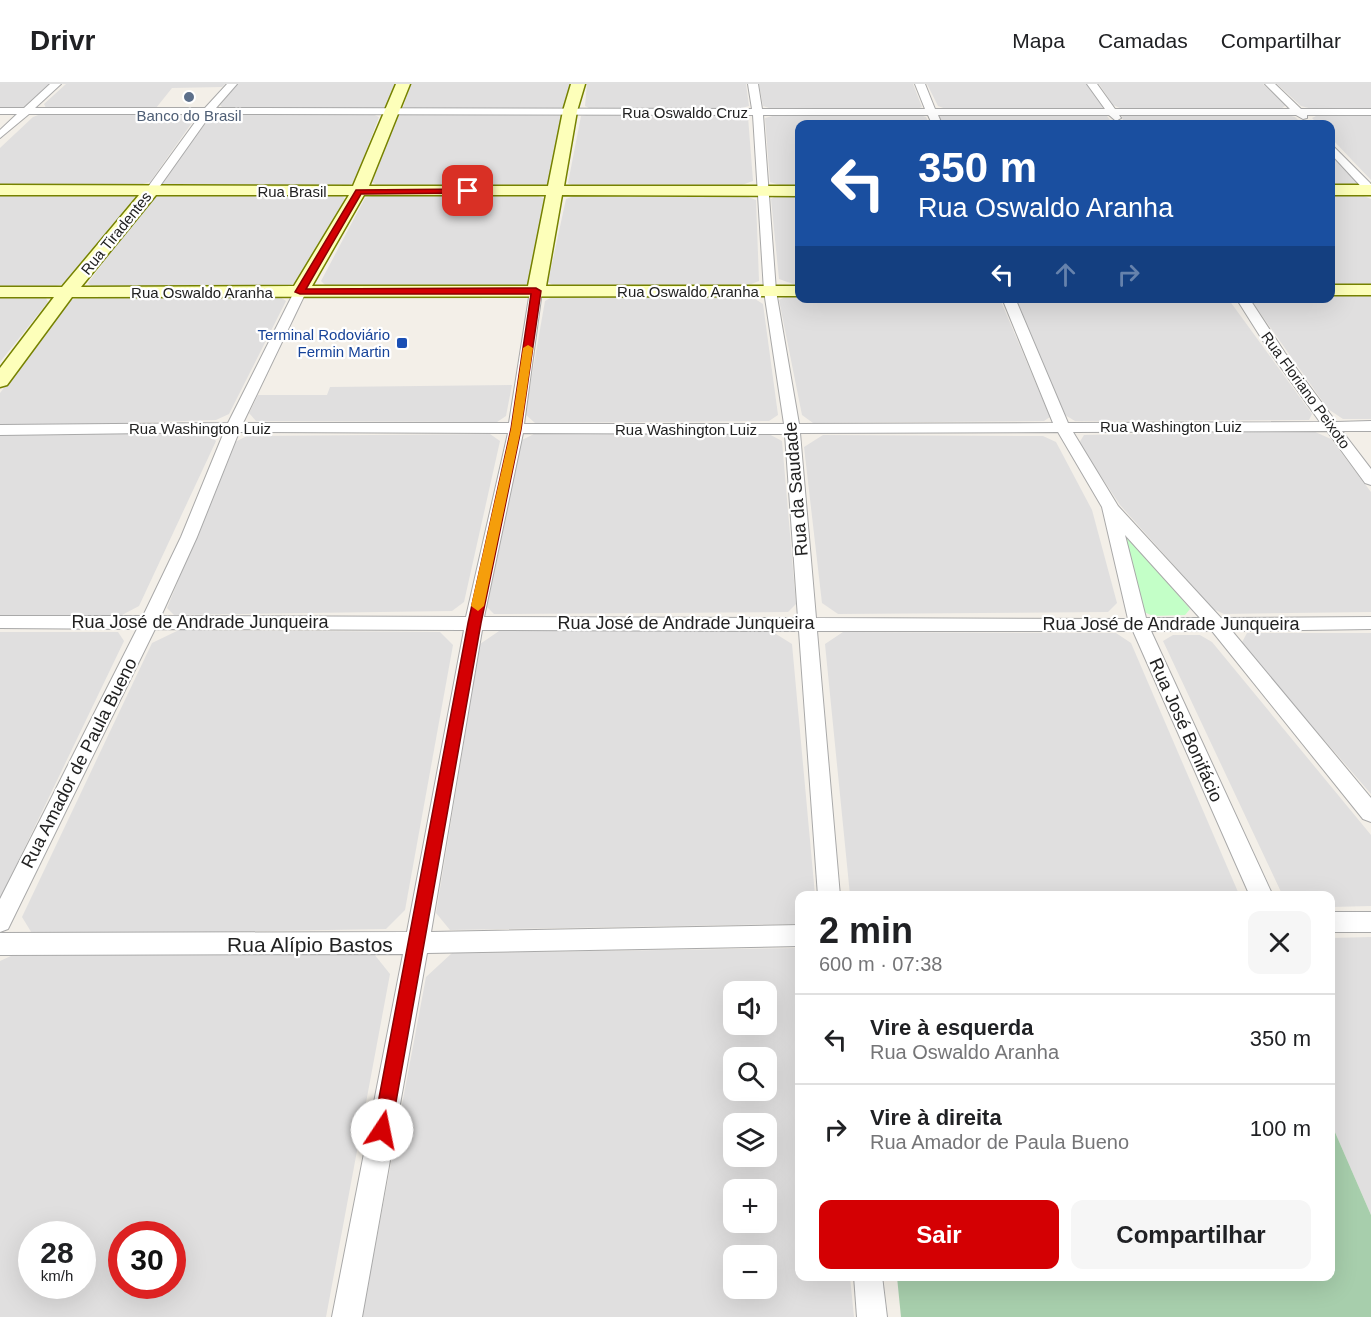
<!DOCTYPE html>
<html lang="pt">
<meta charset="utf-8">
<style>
:root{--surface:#fff;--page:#f6f6f6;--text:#202124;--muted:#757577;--line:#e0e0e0;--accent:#d40003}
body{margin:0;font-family:Arial,sans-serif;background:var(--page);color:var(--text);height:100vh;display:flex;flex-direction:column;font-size:22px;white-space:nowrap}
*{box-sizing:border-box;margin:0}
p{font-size:20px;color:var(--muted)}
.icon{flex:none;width:33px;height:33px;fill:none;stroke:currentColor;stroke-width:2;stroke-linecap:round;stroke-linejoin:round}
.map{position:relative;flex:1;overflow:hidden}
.sheet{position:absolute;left:795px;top:807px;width:540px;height:390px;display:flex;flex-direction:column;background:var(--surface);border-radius:12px;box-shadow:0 6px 24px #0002}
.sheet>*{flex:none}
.top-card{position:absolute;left:795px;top:36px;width:540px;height:183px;border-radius:12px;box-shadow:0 6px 24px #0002;background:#1a4fa0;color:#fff;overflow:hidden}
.buttons{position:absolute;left:723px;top:897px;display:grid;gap:12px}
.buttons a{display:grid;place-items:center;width:54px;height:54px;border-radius:12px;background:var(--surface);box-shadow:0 6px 24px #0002;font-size:30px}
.speed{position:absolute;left:18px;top:1137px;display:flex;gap:12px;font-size:30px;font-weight:700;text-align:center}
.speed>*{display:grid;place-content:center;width:78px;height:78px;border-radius:50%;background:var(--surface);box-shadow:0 6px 24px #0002;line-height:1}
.speed small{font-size:15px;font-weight:400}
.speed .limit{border:9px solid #d22;background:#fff;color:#111}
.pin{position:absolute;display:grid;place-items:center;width:51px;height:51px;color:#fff;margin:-26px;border-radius:12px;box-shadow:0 3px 9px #0006}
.me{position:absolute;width:66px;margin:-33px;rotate:11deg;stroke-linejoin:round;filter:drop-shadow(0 0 4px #0008)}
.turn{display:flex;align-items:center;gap:21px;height:126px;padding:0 24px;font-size:27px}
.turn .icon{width:78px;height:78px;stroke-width:2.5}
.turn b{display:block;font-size:42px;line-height:51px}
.lanes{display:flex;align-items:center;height:57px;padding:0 24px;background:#0003;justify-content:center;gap:30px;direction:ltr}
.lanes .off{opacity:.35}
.round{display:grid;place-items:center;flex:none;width:63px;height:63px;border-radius:12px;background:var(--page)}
.overview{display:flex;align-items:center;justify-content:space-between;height:102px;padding:0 24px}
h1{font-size:36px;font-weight:700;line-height:45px}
.action{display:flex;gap:12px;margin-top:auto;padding:12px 24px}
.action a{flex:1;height:69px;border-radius:12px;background:var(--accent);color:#fff;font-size:24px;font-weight:700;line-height:69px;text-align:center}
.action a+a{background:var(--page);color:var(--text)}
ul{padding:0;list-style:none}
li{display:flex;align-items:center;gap:18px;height:90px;padding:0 24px;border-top:2px solid var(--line)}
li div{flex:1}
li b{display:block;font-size:22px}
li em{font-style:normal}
header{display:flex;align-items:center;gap:36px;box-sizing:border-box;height:84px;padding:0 30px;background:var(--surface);border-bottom:2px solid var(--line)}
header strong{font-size:28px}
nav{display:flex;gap:33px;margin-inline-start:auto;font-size:21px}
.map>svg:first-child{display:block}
</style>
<header>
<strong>Drivr</strong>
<nav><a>Mapa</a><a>Camadas</a><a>Compartilhar</a></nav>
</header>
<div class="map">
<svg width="1371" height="1233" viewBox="0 0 1371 1233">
<rect width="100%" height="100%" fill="#f3efe8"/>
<g fill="#e0dfdf" fill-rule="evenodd">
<polygon points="0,0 49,0 24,23 0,25"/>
<polygon points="66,0 225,0 222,3 172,4 156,24 46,24 44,20"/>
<polygon points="237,0 398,0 389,23 384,25 223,24 220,21"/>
<polygon points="411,0 572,0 568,22 560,24 409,26 403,23"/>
<polygon points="587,0 746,0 749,22 742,24 591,25 585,22"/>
<polygon points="759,0 913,0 922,23 917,25 772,25 763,22"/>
<polygon points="927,0 1088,0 1104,23 1099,26 946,25 938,22"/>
<polygon points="1099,0 1263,0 1286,21 1281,25 1122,25 1113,21"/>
<polygon points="1277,0 1371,0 1371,25 1312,25 1301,22"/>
<polygon points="41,30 191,30 196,33 150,98 139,101 0,102 0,64 33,33"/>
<polygon points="219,30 372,30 379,33 354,99 343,103 164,104 161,99 211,32"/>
<polygon points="404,30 555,30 562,32 552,99 537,103 378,102 372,98 397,32"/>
<polygon points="591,30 741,31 748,33 753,97 739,102 575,103 568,99 581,32"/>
<polygon points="917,30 926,33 929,40 800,40 799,103 786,103 770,98 765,34 776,31"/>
<polygon points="945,30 1099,30 1107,32 1113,40 942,40 939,33"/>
<polygon points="1284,30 1295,33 1302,40 1126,40 1121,33 1125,31"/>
<polygon points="1318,31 1371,31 1371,96 1331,54 1330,40 1318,40 1312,34"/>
<polygon points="1330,71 1357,99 1353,103 1331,103"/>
<polygon points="0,110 129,110 136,113 64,200 52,203 0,203"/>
<polygon points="159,110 340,110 345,115 299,197 286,203 93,204 88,199 151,114"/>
<polygon points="1330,110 1359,110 1371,115 1371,201 1331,201"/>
<polygon points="375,111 536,111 545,115 530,198 523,202 325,201 321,197 365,114"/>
<polygon points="576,111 743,111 756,116 759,197 749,201 556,203 548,198 566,115"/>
<polygon points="778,111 799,111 799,202 779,195 771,115"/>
<polygon points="1331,210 1371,210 1371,335 1343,335 1328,325 1251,216 1330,214"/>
<polygon points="554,212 752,213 763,220 778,331 769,337 535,339 525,330 545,217"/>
<polygon points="787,212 799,212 800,214 1000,215 1050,333 1044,337 813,339 802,331 779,216"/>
<polygon points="83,213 280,213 286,217 229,330 216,336 0,343 0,309 71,216"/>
<polygon points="0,214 46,214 48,218 0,278"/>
<polygon points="1226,214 1229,216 1312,330 1309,336 1075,337 1065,331 1015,215"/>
<polygon points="512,301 506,332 497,338 256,337 249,329 258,311 327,311 330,303"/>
<polygon points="1313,347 1331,355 1371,408 1371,528 1224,530 1213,525 1120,421 1079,359 1084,351"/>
<polygon points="206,349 216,357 139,522 122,531 0,531 0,351"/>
<polygon points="767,349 782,357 796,520 788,528 494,530 487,523 520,357 534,350"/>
<polygon points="490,350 500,357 464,518 452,527 174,531 167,524 235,358 247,352"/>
<polygon points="823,351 1043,352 1056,358 1092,426 1117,519 1108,528 838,530 822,519 804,363"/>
<polygon points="502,545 768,545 792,560 815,811 800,812 800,840 450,846 436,829 480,560"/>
<polygon points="179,546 440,548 453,561 405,826 386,845 33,851 22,833 152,559"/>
<polygon points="0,548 118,548 124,557 0,815"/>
<polygon points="843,548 1116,549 1131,559 1238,808 1237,811 850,811 825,560"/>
<polygon points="1247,549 1371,549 1371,710 1241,560"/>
<polygon points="1173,551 1200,551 1212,558 1371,751 1371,822 1331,823 1330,812 1282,810 1163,557"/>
<polygon points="1371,853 1371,1131 1331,1039 1330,854"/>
<path d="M799 864 800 1192 850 1193 854 1233H362L426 893 452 869ZM734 908H766V940H734ZM734 974H766V1006H734ZM734 1040H766V1072H734ZM734 1106H766V1138H734ZM734 1172H766V1204H734Z"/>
<path d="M374 870 390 890 326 1233H0V877L13 871ZM32 1150H82V1202H32ZM122 1150H172V1202H122Z"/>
</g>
<polygon fill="#a7ceac" points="1331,1039 1371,1131 1371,1233 901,1233 897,1193 1330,1192"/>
<polygon fill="#c3ffc7" points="1124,451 1131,455 1190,525 1185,531 1153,532 1144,528"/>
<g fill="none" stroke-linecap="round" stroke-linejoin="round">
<g stroke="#a9a9a9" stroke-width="2">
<g id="street">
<path d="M50 0H61L35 24H205L227 0H237L216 24 752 25 748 0H758L762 25H925L915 0H925L935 25H1105L1087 0H1097L1115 25H1290L1265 0H1275L1301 25H1371V31H1307V34L1303 35 1296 31H1119L1121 34 1116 37 1109 31H938L941 38 938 40H932L928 31H763L776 207 799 340 1053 339 1002 214H1015L1068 339 1320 338 1272 271 1236 214H1249L1285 269 1336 338 1371 337V347H1342L1371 385V401L1365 399 1327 347 1073 348 1118 422 1221 534 1371 533V545L1232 547 1371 714V738L1363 735 1212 547H1151L1273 812H1250L1133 547H817L840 812H818L799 547 482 546 431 848 800 841V862L427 869 362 1233H332L403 870 0 871V849L407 848 464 546 155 545 8 845 0 848V815L137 545 0 544V532H143L181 453 224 348 0 351V341L228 339 294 208 300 204 306 208 243 339H509L530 207 536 203 542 207 524 340H784L764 207 753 31 211 30 155 109 151 110 145 107 201 30H29L0 54V46L17 30H0V24H24ZM239 348 508 349 466 533 161 532 197 453ZM1058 348 1102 423 1128 535 816 534 800 349ZM523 349 785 350 798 534 484 533ZM1125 451 1200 534H1146Z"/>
<polygon points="1330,59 1371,100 1371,110 1367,109 1330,69"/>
<rect x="1330" y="828" width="41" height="20"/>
<polygon points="854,1192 882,1192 887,1233 857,1233"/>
</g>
</g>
<g stroke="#768200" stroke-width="3">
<g id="secondary">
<path d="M396 0H410L369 102H548L563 27 571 0H585L577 27 564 102H800V112L562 111 546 202H800V212L72 213 7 301 0 303V284L54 213H0V203H62L139 111H0V101L353 102ZM156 111H349L294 202 81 203ZM364 111H546L528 202H312Z"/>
<rect x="1330" y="101" width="41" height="10"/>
<rect x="1330" y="201" width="41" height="10"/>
</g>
</g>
<use href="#street" fill="#fff" fill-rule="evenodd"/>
<use href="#secondary" fill="#fdffba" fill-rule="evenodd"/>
</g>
<polygon fill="#d40003" stroke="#8a0002" stroke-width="1.5" points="468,105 472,107 471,109 361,110 306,205 536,204 541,207 521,345 481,539 391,1046 388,1053 382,1056 375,1053 373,1046 468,539 511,345 531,210 300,210 295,208 356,106"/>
<polygon fill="#f59e0b" points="528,261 533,264 521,345 484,522 478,527 471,522 511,345 523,264"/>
<circle fill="#5c6f8a" stroke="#fff" stroke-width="2" cx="189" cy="13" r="6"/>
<rect fill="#1a4fb4" stroke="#fff" stroke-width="2" x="396" y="253" width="12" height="12" rx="3"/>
<g text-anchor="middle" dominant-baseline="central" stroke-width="4.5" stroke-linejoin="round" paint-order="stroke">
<g font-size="15" fill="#222" stroke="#fff">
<text x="685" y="28">Rua Oswaldo Cruz</text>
<text x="292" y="107">Rua Brasil</text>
<text transform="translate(116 149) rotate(-51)">Rua Tiradentes</text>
<text x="688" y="207">Rua Oswaldo Aranha</text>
<text x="202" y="208">Rua Oswaldo Aranha</text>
<text transform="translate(1306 306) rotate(54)">Rua Floriano Peixoto</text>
<text x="1171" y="342">Rua Washington Luiz</text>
<text x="200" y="344">Rua Washington Luiz</text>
<text x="686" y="345">Rua Washington Luiz</text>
</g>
<g font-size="15" fill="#4e5e75" stroke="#fff">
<text x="189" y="31">Banco do Brasil</text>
</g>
<g font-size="15" fill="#164399" stroke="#fff" text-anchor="end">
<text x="390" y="250">Terminal Rodoviário<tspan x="390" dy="17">Fermin Martin</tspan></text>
</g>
<g font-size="18" fill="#222" stroke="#fff">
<text transform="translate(796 405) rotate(-95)">Rua da Saudade</text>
<text x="200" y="538">Rua José de Andrade Junqueira</text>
<text x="686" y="539">Rua José de Andrade Junqueira</text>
<text x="1171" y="540">Rua José de Andrade Junqueira</text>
<text transform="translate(1186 646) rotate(66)">Rua José Bonifácio</text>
<text transform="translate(79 679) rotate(-63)">Rua Amador de Paula Bueno</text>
</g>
<g font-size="21" fill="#222" stroke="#fff">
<text x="310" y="860">Rua Alípio Bastos</text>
</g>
</g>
</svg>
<div class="buttons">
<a><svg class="icon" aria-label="sound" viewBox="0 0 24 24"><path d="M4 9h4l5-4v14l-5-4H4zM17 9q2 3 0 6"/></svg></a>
<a><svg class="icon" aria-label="search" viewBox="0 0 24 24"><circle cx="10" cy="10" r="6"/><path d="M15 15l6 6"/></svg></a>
<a><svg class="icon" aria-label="layers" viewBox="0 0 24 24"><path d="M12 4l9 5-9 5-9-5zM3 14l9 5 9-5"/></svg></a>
<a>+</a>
<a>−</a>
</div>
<div class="speed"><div>28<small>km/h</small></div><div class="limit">30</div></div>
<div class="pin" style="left:468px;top:107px;background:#d93025"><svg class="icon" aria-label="arrive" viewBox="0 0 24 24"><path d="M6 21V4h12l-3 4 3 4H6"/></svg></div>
<svg class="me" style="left:382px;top:1046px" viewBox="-20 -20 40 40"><circle r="19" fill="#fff"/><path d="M0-13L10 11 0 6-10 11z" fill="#d40003"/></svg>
<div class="top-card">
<div class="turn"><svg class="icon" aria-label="left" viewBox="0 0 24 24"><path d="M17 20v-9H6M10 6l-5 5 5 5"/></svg><div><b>350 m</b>Rua Oswaldo Aranha</div></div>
<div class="lanes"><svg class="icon" aria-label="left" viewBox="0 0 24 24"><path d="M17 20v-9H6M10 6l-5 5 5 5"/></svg><svg class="icon off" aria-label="ahead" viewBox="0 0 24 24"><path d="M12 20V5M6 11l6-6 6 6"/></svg><svg class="icon off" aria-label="right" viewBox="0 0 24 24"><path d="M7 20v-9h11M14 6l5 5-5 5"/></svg></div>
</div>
<section class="sheet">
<div class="overview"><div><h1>2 min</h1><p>600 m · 07:38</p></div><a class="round"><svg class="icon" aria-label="close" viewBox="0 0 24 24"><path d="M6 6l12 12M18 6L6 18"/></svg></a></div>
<ul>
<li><svg class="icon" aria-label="left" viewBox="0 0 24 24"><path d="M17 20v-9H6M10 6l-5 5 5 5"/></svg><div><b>Vire à esquerda</b><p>Rua Oswaldo Aranha</p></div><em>350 m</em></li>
<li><svg class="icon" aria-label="right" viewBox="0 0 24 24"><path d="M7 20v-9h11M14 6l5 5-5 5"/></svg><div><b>Vire à direita</b><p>Rua Amador de Paula Bueno</p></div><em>100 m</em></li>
</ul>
<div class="action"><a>Sair</a><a>Compartilhar</a></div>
</section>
</div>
